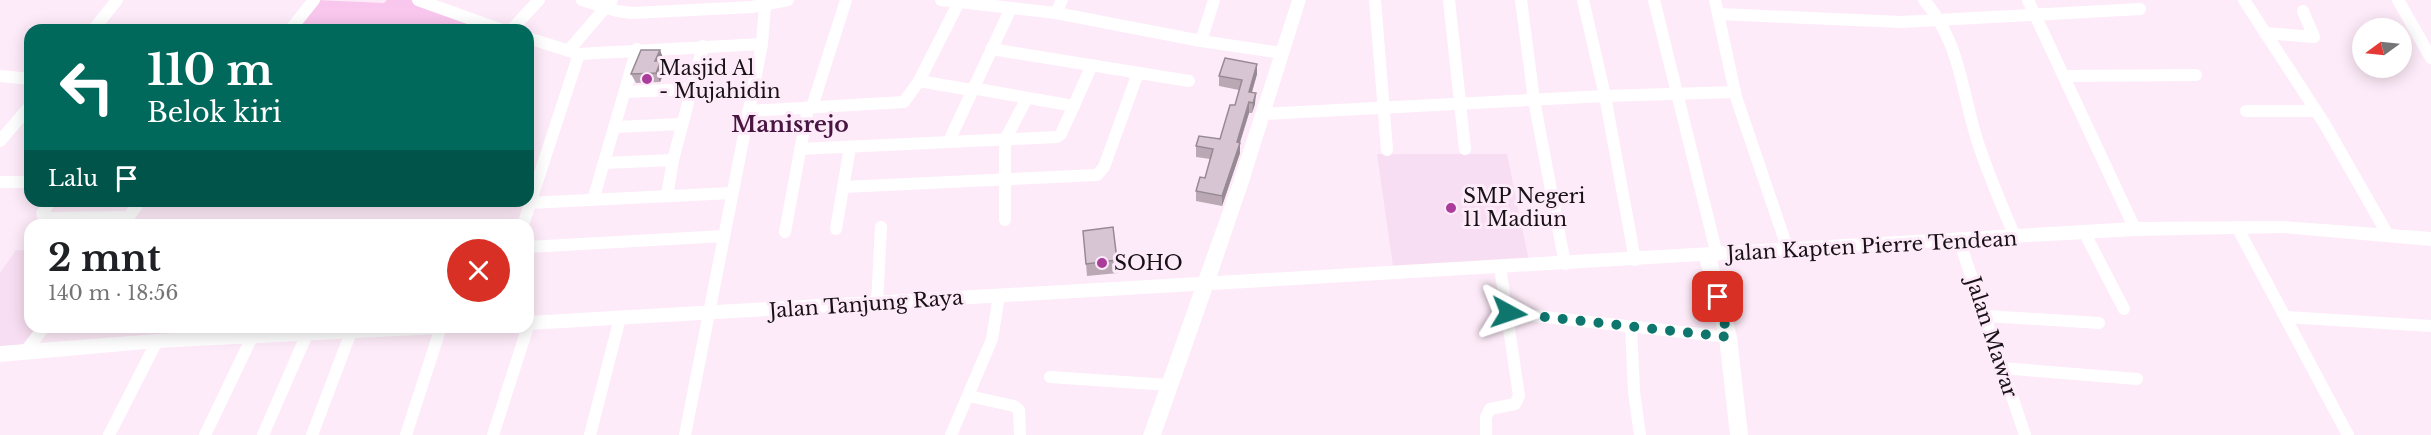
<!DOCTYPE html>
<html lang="id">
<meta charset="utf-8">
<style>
:root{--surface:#fff;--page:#f6f6f6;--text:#202124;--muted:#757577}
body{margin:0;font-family:"Libre Baskerville",serif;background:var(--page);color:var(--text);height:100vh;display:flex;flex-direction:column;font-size:22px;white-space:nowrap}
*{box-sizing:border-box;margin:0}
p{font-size:20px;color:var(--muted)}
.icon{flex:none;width:33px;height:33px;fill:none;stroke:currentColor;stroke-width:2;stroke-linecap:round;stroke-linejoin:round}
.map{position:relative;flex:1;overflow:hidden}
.panel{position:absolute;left:24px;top:219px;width:510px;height:114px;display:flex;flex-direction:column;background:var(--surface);border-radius:18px;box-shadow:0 3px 15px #0003}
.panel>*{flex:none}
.top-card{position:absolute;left:24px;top:24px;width:510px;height:183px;border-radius:18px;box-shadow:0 3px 15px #0003;background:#00695c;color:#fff;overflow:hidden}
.needle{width:39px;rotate:255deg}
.fabs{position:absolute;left:2352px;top:18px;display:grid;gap:12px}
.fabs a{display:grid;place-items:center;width:60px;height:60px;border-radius:50%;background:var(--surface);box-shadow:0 3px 15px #0003;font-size:30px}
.pin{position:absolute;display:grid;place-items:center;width:51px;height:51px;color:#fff;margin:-26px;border-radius:12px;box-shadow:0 3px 9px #0006}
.me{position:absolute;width:66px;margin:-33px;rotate:95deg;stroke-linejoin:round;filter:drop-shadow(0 0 4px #0008)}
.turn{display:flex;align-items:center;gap:21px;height:126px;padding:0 24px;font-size:27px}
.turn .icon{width:78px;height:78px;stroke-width:2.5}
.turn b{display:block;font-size:42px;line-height:51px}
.then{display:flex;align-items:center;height:57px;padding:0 24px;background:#0003;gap:12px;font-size:22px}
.round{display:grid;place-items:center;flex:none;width:63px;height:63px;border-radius:32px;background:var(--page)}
.head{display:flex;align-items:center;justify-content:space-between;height:102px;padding:0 24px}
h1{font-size:36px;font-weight:700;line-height:45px}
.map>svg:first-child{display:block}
</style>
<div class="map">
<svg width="2431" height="435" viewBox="0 0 2431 435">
<rect width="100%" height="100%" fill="#feebf9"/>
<g fill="#f8def2">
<polygon points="1377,154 1507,154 1529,261 1393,266"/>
<polygon points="16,250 30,251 30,327 37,327 24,346 0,347 0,273"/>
</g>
<polygon fill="#f9c6ee" points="316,0 384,3 387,0 411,0 469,21 463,30 292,30"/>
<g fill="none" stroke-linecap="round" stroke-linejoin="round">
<g stroke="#fff" stroke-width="12">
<polyline points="418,0 502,30"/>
<polyline points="582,0 617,11 632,13 752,7 788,0"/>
<polyline points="941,0 1056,13 1201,41 1282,53"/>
<polyline points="1375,0 1387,150"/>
<polyline points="1449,0 1465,149"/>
<polyline points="1521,0 1534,100 1565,264"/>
<polyline points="1583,0 1605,96 1635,260"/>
<polyline points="1654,0 1717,255"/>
<polyline points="1715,0 1718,14 1901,22 2140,9"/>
<path d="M1924 0C1958 39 1961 85 1975 133 1985 168 2001 203 2015 237"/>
<polyline points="2028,0 2135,229"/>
<polyline points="2244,0 2324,123 2388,235"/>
<polyline points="2398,0 2431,58"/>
<polyline points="1056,13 1062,0"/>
<polyline points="1718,14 1736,97 1788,250"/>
<polyline points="93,30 117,0"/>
<polyline points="290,30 314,0"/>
<polyline points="511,30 539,0"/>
<polyline points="2265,33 2314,37 2303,11"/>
<polyline points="528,38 579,54 762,44"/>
<polyline points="1201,41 1214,0"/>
<polyline points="991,49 1189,81"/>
<polyline points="568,51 612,0"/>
<polyline points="0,76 30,79"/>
<polyline points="2064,76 2196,75"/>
<polyline points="919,81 971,90"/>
<polyline points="972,88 1074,106"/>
<polyline points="625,92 692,89"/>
<polyline points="812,107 846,0"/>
<polyline points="748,111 904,102 919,81 959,2"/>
<polyline points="2246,111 2316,111"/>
<polyline points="1263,114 1605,96 1735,92"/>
<polyline points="615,127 682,124"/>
<polyline points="0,141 30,106"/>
<polyline points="949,141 1011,8"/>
<polyline points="800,149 1057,137 1061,134 1092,65"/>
<polyline points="604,163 673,160"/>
<polyline points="0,182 30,182"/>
<polyline points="843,187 1097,175 1104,167 1138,73"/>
<polyline points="667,196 673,160 703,46"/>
<polyline points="593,200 637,49"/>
<polyline points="51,201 42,213 44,218 129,217"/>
<polyline points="528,203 732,193"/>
<polyline points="1005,220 1005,140 1027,98"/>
<polyline points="125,222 140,201"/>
<polyline points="523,225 579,54"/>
<polyline points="2237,227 2348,435"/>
<polyline points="836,229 850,147"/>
<polyline points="785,232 808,108"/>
<polyline points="2084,232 2124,309"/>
<polyline points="1959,240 2025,435"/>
<polyline points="528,247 724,236"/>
<polyline points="877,303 881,227"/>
<polyline points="1508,313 1728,337"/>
<polyline points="1986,316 2099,323"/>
<polyline points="2286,317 2431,326"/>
<polyline points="1631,326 1634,392 1640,435"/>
<polyline points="25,352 44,327"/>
<polyline points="2002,368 2137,379"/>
<polyline points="1050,377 1169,385"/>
<polyline points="969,396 1014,406 1019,410 1020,435"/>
<polyline points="109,435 157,341"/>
<polyline points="205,435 252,337"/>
<polyline points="263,435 307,334"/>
<polyline points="312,435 351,332"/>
<polyline points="406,435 441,327"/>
<polyline points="493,435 529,323"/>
<polyline points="590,435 620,318"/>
<polyline points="685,435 762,44 765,5"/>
<polyline points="951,435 992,339 999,296"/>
<polyline points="1486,435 1486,417 1490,409 1515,404 1519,396 1500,267"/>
</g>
<g fill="#fff" fill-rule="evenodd">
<polygon points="1292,0 1306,0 1248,185 1217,276 2135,222 2284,221 2431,232 2431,246 2284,233 2135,236 1717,260 1737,337 1748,435 1730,435 1719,337 1700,261 1212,290 1161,435 1143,435 1194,291 528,330 521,327 528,327 528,316 1199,277 1232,185"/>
<polygon points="290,327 446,327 443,332 437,334 157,348 0,362 0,346 157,334"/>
</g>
</g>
<g fill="#baa9b5">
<polygon points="664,60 662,64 665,70 660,82 636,83 631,74"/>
<polygon points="1257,64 1257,74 1252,92 1255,104 1252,113 1249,113 1240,143 1240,153 1222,206 1196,201 1196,191 1205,178 1210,159 1196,157 1196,146 1220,139 1235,105 1239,90 1219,86 1219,76"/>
<polygon points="1113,227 1118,273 1087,276 1086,264"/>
</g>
<g fill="#978a94">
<polygon points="660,50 664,60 662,64 665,70 660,82 656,73 655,61"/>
<polygon points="1257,64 1257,74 1249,102 1249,92"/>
<polygon points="1256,93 1255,104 1252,113 1253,103"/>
<polygon points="1249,102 1249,113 1238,148 1240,143 1240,153 1222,206 1222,196"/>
</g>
<g fill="#d8c5d3" stroke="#978a94" stroke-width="1.5">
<polygon points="641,50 660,50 655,61 661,61 656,73 631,74"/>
<polygon points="1225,58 1257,64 1249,92 1256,93 1253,103 1249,102 1237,142 1240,143 1222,196 1196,191 1200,177 1205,178 1213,149 1196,146 1199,136 1220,139 1230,105 1235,105 1242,80 1219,76"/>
<polygon points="1113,227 1117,260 1086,264 1083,231"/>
</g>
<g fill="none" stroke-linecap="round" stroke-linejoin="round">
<polyline stroke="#0f766e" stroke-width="10" stroke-dasharray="0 18" points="1509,313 1728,337 1718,297"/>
</g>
<g fill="#aa3c9b" stroke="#feebf9" stroke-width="2">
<circle cx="647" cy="79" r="6"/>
<circle cx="1451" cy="208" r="6"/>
<circle cx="1102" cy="263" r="6"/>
</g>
<g text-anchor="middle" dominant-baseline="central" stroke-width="6" stroke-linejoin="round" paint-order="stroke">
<g font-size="20" fill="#181217" stroke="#feebf9" text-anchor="start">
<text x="659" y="68">Masjid Al<tspan x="659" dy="23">- Mujahidin</tspan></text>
<text x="1463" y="196">SMP Negeri<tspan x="1463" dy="23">11 Madiun</tspan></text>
<text x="1114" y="263">SOHO</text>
</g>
<g font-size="20" fill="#181217" stroke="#feebf9">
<text transform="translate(1872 246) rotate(-3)">Jalan Kapten Pierre Tendean</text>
<text transform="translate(866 304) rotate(-4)">Jalan Tanjung Raya</text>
<text transform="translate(1992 337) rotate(72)">Jalan Mawar</text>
</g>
<g font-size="22" font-weight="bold" fill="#491542" stroke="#feebf9">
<text x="790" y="124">Manisrejo</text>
</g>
</g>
</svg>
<div class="fabs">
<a><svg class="needle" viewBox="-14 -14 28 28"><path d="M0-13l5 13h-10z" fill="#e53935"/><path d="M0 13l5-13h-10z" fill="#757577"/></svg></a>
</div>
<div class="pin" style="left:1718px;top:297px;background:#d93025"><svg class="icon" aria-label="arrive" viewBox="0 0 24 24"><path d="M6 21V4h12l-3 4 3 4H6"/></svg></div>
<svg class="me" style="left:1509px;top:313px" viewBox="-20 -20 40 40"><path d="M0-17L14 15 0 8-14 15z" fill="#0f766e" stroke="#fff" stroke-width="4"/></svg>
<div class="top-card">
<div class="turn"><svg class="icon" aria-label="left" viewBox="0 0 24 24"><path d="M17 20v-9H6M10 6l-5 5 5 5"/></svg><div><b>110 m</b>Belok kiri</div></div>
<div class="then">Lalu<svg class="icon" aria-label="arrive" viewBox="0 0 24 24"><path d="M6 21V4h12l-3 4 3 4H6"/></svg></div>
</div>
<section class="panel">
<div class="head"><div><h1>2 mnt</h1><p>140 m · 18:56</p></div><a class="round" style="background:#d93025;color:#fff"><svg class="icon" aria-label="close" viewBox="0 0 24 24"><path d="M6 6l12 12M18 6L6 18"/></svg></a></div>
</section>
</div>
